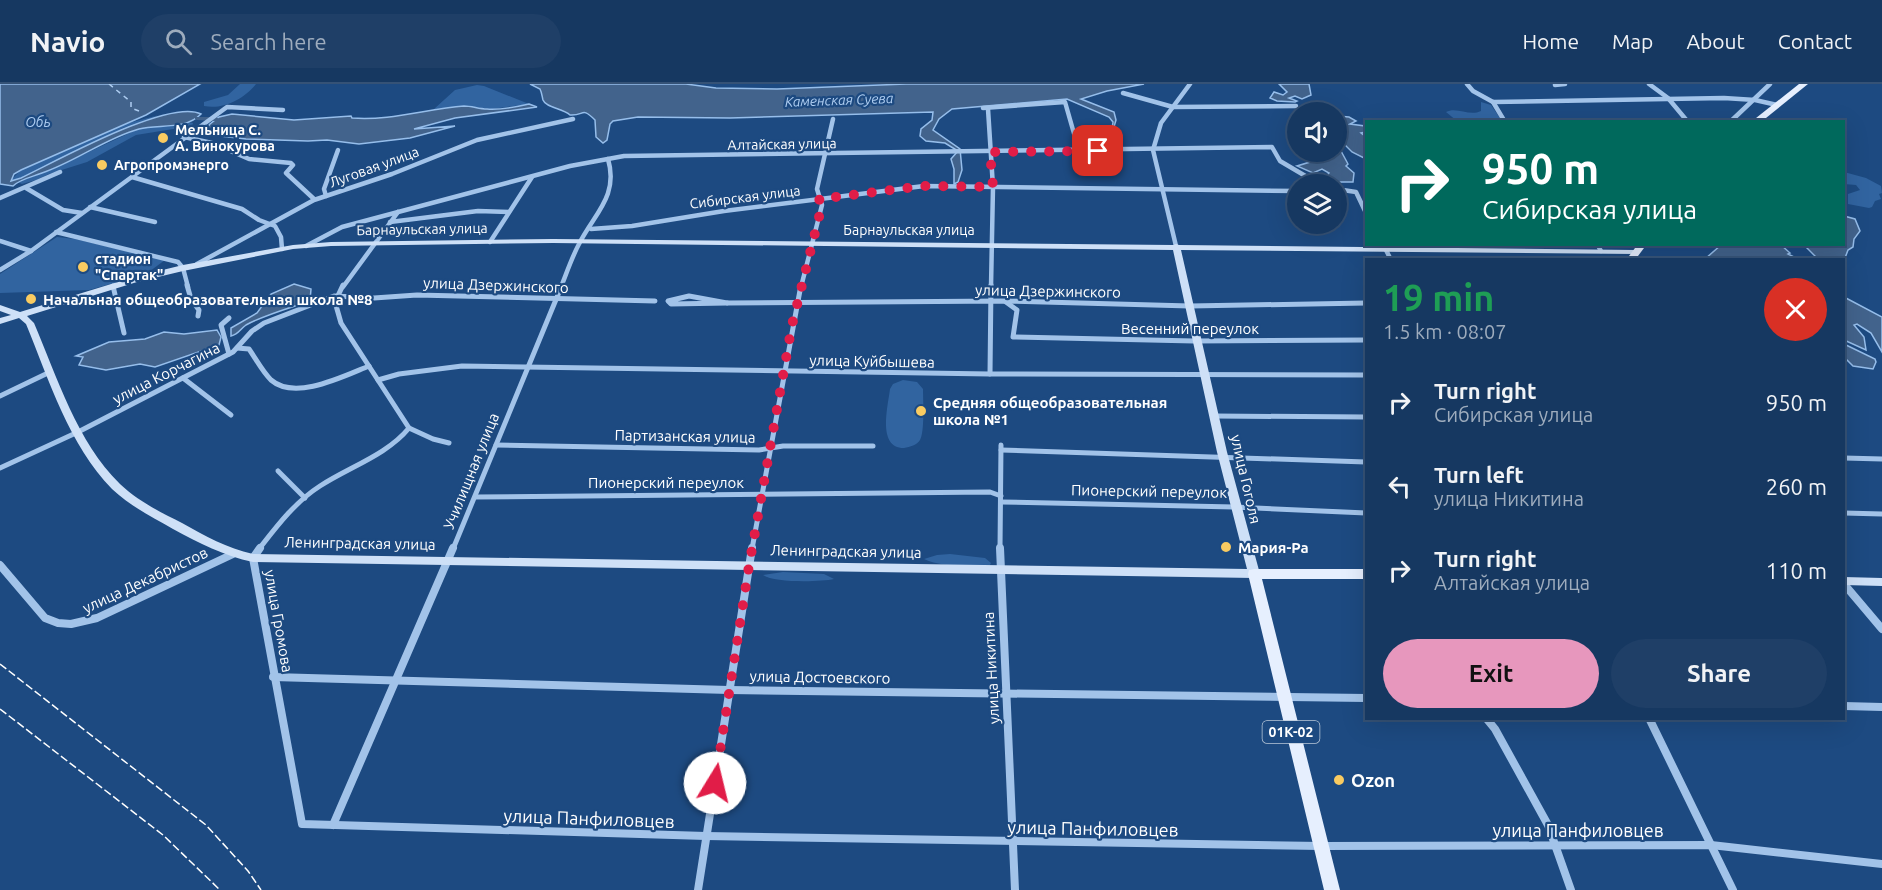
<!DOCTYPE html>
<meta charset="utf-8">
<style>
:root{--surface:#163861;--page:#1f3f67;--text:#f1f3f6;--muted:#9eacbd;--line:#355276;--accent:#e797bd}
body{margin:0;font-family:Ubuntu,sans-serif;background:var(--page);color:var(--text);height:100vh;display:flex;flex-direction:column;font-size:22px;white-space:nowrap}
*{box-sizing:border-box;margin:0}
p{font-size:20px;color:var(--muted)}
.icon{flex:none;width:33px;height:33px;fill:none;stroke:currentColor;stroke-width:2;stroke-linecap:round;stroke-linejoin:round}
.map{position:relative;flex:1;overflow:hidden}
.side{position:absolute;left:1365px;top:174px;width:480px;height:462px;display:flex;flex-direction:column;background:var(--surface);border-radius:0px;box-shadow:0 6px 24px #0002,0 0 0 2px var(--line)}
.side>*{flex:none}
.hud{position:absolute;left:1365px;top:36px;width:480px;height:126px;border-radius:0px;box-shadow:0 6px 24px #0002,0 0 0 2px var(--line);background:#00695c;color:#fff;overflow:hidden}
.tools{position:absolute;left:1287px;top:18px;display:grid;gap:12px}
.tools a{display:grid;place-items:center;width:60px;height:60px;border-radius:50%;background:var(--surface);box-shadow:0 6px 24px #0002,0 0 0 2px var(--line);font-size:30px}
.pin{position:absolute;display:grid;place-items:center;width:51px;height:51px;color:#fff;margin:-26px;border-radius:12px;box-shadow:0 3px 9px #0006}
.me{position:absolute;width:66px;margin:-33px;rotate:9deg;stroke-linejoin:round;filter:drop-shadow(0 0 4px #0008)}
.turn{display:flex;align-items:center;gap:21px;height:126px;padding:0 18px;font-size:27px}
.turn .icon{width:78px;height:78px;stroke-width:2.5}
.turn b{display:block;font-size:42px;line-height:51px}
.round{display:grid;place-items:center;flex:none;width:63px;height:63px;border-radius:32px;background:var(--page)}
.headline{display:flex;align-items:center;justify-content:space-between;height:102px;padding:0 18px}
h1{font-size:36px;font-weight:700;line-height:45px;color:#1e9e55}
.primary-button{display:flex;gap:12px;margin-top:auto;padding:12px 18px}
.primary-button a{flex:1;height:69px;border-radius:36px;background:var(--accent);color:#111;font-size:24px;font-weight:700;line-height:69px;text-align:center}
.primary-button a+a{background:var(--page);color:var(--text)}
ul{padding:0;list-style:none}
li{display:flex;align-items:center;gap:18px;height:84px;padding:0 18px}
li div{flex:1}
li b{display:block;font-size:22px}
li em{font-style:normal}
header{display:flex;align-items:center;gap:36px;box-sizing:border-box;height:84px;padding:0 30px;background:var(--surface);border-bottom:2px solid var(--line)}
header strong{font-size:28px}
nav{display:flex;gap:33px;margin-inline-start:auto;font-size:21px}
.search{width:420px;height:54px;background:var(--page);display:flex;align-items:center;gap:15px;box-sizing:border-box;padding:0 21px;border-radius:33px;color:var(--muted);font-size:22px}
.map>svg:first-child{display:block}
</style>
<header>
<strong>Navio</strong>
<div class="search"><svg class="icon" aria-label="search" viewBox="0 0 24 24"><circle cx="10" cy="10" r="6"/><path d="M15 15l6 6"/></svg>Search here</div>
<nav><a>Home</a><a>Map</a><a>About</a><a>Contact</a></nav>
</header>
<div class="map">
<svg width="1882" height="806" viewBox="0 0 1882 806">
<rect width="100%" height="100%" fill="#1d4a81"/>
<g fill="#3164a0">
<path d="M240 0H256C244 15 223 26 204 22V18L228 11Z"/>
<polygon points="477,1 484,2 529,20 492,25 466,22 434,25 455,6"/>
<path d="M1481 18 1491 21 1502 37H1457L1446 28C1457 22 1469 33 1481 27Z"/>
<polygon points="159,31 123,44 21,94 10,97 21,86 125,40"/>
<polygon points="188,38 193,39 192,42 136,51 87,78 49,90 36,96 22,100 17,98 48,87 136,46 156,41"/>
<polygon points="1844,88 1866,94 1881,102 1882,109 1879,110 1881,115 1875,117 1872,123 1869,124 1848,120 1848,110 1860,106 1856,101 1844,100"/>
<polygon points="57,153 75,155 165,176 146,190 89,206 0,209 0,190"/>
<path d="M903 296 917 298 923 305C923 316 925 348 920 356 917 361 910 363 904 364 877 364 888 322 890 305L893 300Z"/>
<path d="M950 470 985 474 991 479 990 481C968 482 944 484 924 475L937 471Z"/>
<path d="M783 488 824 490 834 495C820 498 774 499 763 491Z"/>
</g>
<g fill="#42638c" stroke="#96beeb" stroke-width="1.5">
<path d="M0 0H200L146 31 21 86 14 90 11 97 21 94C55 78 169 14 201 30 186 46 159 40 139 45 106 54 75 78 42 89 32 93 20 95 13 102L0 100Z"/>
<path d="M530 0H686L716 4 777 5 906 0H1144L1107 7 1081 15 1114 28 1116 36 1111 53 1113 38 1109 33 1067 15 952 25 939 35 933 46 960 65 962 86 958 98 954 100V85L951 75 958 67 945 59 926 57 920 52 921 45 932 36 933 28 730 34 638 33 613 37 610 40 607 56 603 59 596 53 595 36C581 22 585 32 570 31 563 24 546 24 543 16 542 12 542 9 540 5Z"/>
<polygon points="1279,0 1309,0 1311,11 1302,15 1295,12 1289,14 1297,17 1295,18 1277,17 1270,14 1274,8 1283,11 1287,8"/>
<path d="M529 20 537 23 455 34 414 45 455 42 410 54 359 60 327 56 308 57 246 55 202 50 210 40 219 33 232 30 294 36 351 32 352 34C390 37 426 25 464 22 472 22 479 25 487 25 500 26 516 23 529 20Z"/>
<polygon points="1337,32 1349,33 1356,37 1350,40 1365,42 1366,48 1361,49 1366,53 1366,75 1352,68 1339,55"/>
<polygon points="1341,67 1348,80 1346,82 1354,89 1353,98 1338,98 1325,94 1329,89 1322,85 1313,89 1297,82 1320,75 1315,68"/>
<polygon points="1844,132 1855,135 1860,147 1854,155 1853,163 1848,166 1845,174 1842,175 1813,175 1815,172 1804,161 1844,160"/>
<polygon points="1721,161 1781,161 1790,169 1788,170 1798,175 1705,175"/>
<path d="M294 200 311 205 310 217C290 224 264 231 246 241 240 245 239 250 231 252V244L257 229 271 210Z"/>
<polygon points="1844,213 1882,233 1882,268 1871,249 1857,240 1854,241 1864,253 1866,266 1844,256"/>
<polygon points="217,246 221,253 219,261 155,283 140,280 106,286 79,281 83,273 76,272 109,258 145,255 164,248 184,250"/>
<polygon points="1844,260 1875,275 1876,278 1873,285 1853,282 1844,273"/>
</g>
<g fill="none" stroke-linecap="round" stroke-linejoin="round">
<polygon fill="#42638c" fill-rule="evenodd" points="195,33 216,33 219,35 216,37 197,36 195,35"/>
<polyline stroke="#aecdf1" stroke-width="1.5" stroke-dasharray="5 4.5" stroke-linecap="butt" points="109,0 131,18 131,24 139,27"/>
<g stroke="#a2c3e9" stroke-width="4.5">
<polyline points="1467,0 1473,7 1493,18 1505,38"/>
<polyline points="1649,0 1668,14 1688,38"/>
<polyline points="1555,1 1565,0"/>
<polyline points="1123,9 1173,23 1296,22"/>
<polyline points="1493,18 1724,14 1755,16 1777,21"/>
<polyline points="983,24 1065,18 1079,67"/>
<polyline points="988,25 993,103 991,203"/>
<polyline points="1730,38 1770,0"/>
<polyline points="184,53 212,59 249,75 291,79 293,81 286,89 314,115"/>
<polyline points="132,93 242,125 259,136 275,142 281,153 282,165"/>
<polyline points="26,104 63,126 82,129"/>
<polyline points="1336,105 1356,108 1366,129"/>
<polyline points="326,112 324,105 338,66"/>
<polyline points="0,114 60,88"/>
<polyline points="90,123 155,138"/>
<polyline points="390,138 478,127 509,128"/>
<polyline points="591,145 632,142 724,127 924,102 1298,107"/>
<polyline points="56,148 178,178 183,184 188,203"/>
<polyline points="0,157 31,167"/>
<polyline points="490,158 532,93"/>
<polyline points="1383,160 1391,176"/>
<polyline points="1597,160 1601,167"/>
<polyline points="306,162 342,143 570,82 624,72 1272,63 1280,77 1319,100"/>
<polyline points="1176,162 1153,66 1161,39 1190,0"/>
<polyline points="197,180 314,116 392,90 477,56 573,35"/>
<polyline points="0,186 31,167 227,23 283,26"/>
<polyline points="343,203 398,128"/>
<path d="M561 203C567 188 572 173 579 160 594 130 619 112 608 75"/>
<polyline points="801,203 822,121 817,105 833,35"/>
</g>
<g stroke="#a2c3e9" stroke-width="5">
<polyline points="187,201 191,215 199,226 198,232"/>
<polyline points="343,201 335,218 341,239 409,344 433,355 449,359"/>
<polyline points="113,202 124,249"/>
<polygon points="689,212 727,219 671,220 668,217"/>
<polyline points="1006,218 1017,226 1013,253 1194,257 1366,256"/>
<polyline points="727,219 1005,217 1190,222 1366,219"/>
<polyline points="229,234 221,241 229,270"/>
<path d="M237 264 249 265C256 275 262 287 271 296 295 317 344 292 369 282"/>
<polyline points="990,290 991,201"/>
<polyline points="183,294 231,331"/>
<polyline points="378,296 399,290 462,282 990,290 1366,291"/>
<polyline points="0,312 50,288"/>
<polyline points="1215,332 1366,333"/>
<polyline points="496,361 759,366 783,362 873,362"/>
<polyline points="1001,366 1366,378"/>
<polyline points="1844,374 1882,375"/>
<polyline points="0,384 78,348 233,268 252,247 264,239 334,212 374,214 417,211 655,217"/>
<polyline points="278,387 305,414"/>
<polyline points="475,413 990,408 1001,412"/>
<polyline points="1001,418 1234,423 1366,429"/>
<polyline points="1844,429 1882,430"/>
<path d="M259 465C277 442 295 418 320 402 349 383 387 371 409 344"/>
<polyline points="453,465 562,201"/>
<polyline points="752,465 801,201"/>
<polyline points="1000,465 1001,361"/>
</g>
<g stroke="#a2c3e9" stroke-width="8">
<polyline points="260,464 253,474 302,740 706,752 1321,762 1711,761 1882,780"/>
<polyline points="1000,464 1015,806"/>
<polyline points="0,481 45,534 58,539 71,540 97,534 233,470"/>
<polyline points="1844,500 1882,545"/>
<polyline points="273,593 729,606 1366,614"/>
<polyline points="1844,622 1882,623"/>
<polyline points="1486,634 1495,645 1548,741 1571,806"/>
<polyline points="1649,634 1733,806"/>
<polyline points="333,741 453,464"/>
<polyline points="698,806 752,464"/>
</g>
<g fill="#cee0f7" fill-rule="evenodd">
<path d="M553 155 1173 161 1176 160 1179 161 1636 166 1640 168 1636 170 1181 166 1227 368 1260 490 1258 493 1254 494 253 478C224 472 199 459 173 445 152 433 130 422 112 405 69 361 49 296 26 240L19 234 0 240V234L11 231 0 227V221L20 228 134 193 183 181 293 161 331 158ZM553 159 1173 166 1217 368 1247 485 253 470C227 464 205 452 182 439 160 428 138 417 120 400 77 358 57 293 34 239L27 232 137 198 183 187 293 165 331 162Z"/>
<polygon points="1844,493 1882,494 1882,502 1844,501"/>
</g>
<g fill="#e6effe" fill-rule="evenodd">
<polygon points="1799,0 1808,0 1761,38 1751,38"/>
<polygon points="1638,160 1647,160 1635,176 1626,176"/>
<polygon points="1254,485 1366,485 1366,495 1262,495 1340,806 1324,806 1248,490 1249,486"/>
</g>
<g stroke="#fff" stroke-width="1.5" stroke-dasharray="8 3" stroke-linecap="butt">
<polyline points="0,580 206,741 248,787 261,806"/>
<polyline points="0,625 163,751 220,806"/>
</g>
</g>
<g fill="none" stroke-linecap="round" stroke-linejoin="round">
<polyline stroke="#e11d48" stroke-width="10" stroke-dasharray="0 18" points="715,699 749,482 792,241 822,121 819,115 924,102 993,103 990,68 1098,67"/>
</g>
<g fill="#f9cb61" stroke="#1d4a81" stroke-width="2">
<circle cx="163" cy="54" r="6"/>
<circle cx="102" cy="81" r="6"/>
<circle cx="83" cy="183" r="6"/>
<circle cx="31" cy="215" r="6"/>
<circle cx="921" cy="327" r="6"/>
<circle cx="1226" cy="463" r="6"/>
<circle cx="1339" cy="696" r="6"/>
</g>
<g text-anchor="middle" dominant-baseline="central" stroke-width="4.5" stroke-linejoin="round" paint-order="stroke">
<g font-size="14" font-style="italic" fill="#aecdf1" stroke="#1d4a81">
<text transform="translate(839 16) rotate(-2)">Каменская Суева</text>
<text x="38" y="38">Обь</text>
</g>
<g font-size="14" font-weight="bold" fill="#fff" stroke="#1d4a81" text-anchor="start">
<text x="175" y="46">Мельница С.<tspan x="175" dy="16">А. Винокурова</tspan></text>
<text x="114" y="81">Агропромэнерго</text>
<text x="95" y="175">стадион<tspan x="95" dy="16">"Спартак"</tspan></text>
</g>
<g font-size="14" fill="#fff" stroke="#1d4a81">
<text transform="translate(782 60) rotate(-1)">Алтайская улица</text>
<text transform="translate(374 83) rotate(-20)">Луговая улица</text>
<text transform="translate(745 113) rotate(-7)">Сибирская улица</text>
<text transform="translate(422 145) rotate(-1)">Барнаульская улица</text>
<text x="909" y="146">Барнаульская улица</text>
</g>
<rect fill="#1d4a81" stroke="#bbc9d9" stroke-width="1.5" x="1262.5" y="637" width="57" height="22" rx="4.5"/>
<g font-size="14" font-weight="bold" fill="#fff">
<text x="1291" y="648">01К-02</text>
</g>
<g font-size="15" fill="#fff" stroke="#1d4a81">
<text transform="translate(496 201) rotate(2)">улица Дзержинского</text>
<text transform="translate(1048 207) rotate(1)">улица Дзержинского</text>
<text x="1190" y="244">Весенний переулок</text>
<text transform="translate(872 277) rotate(1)">улица Куйбышева</text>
<text transform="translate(166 289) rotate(-27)">улица Корчагина</text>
<text transform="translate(685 352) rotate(1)">Партизанская улица</text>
<text transform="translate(471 387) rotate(-68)">Училищная улица</text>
<text transform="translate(1246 395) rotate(77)">улица Гоголя</text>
<text x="666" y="398">Пионерский переулок</text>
<text transform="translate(1149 407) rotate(1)">Пионерский переулок</text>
<text transform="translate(360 459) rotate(1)">Ленинградская улица</text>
<text transform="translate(846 467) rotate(1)">Ленинградская улица</text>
<text transform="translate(145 496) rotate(-25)">улица Декабристов</text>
<text transform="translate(279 537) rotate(80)">улица Громова</text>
<text transform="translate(991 584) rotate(-93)">улица Никитина</text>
<text transform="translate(820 593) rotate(1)">улица Достоевского</text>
</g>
<g font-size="15" font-weight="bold" fill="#fff" stroke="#1d4a81" text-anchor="start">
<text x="43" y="215">Начальная общеобразовательная школа №8</text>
<text x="933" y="318">Средняя общеобразовательная<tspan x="933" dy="17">школа №1</tspan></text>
<text x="1238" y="463">Мария-Ра</text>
</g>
<g font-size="18" font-weight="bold" fill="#fff" stroke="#1d4a81" text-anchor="start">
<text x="1351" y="696">Ozon</text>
</g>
<g font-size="18" fill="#fff" stroke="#1d4a81">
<text transform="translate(589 734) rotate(2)">улица Панфиловцев</text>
<text transform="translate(1093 744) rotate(1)">улица Панфиловцев</text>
<text x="1578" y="746">улица Панфиловцев</text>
</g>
</g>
</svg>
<div class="tools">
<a><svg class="icon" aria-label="sound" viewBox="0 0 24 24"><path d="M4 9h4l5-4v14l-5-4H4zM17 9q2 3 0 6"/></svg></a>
<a><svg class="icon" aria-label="layers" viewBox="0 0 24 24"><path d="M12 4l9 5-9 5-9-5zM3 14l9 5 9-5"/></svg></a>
</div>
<div class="pin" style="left:1098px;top:67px;background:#d93025"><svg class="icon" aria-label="arrive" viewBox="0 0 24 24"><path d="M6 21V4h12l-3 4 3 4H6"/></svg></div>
<svg class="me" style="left:715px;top:699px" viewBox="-20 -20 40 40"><circle r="19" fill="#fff"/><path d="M0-13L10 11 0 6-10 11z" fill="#e11d48"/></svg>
<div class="hud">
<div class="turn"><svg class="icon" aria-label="right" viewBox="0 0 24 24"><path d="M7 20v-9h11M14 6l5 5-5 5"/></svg><div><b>950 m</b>Сибирская улица</div></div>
</div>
<section class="side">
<div class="headline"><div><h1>19 min</h1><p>1.5 km · 08:07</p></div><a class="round" style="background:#d93025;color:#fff"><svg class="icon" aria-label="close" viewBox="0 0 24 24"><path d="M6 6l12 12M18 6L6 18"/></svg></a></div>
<ul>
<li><svg class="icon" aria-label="right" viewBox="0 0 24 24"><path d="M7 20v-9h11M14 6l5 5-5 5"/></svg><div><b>Turn right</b><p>Сибирская улица</p></div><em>950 m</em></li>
<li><svg class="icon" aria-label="left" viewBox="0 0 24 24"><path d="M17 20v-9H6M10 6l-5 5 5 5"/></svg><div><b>Turn left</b><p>улица Никитина</p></div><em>260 m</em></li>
<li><svg class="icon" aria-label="right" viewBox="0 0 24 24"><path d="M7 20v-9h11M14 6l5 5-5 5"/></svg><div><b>Turn right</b><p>Алтайская улица</p></div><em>110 m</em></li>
</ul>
<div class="primary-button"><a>Exit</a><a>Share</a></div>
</section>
</div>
